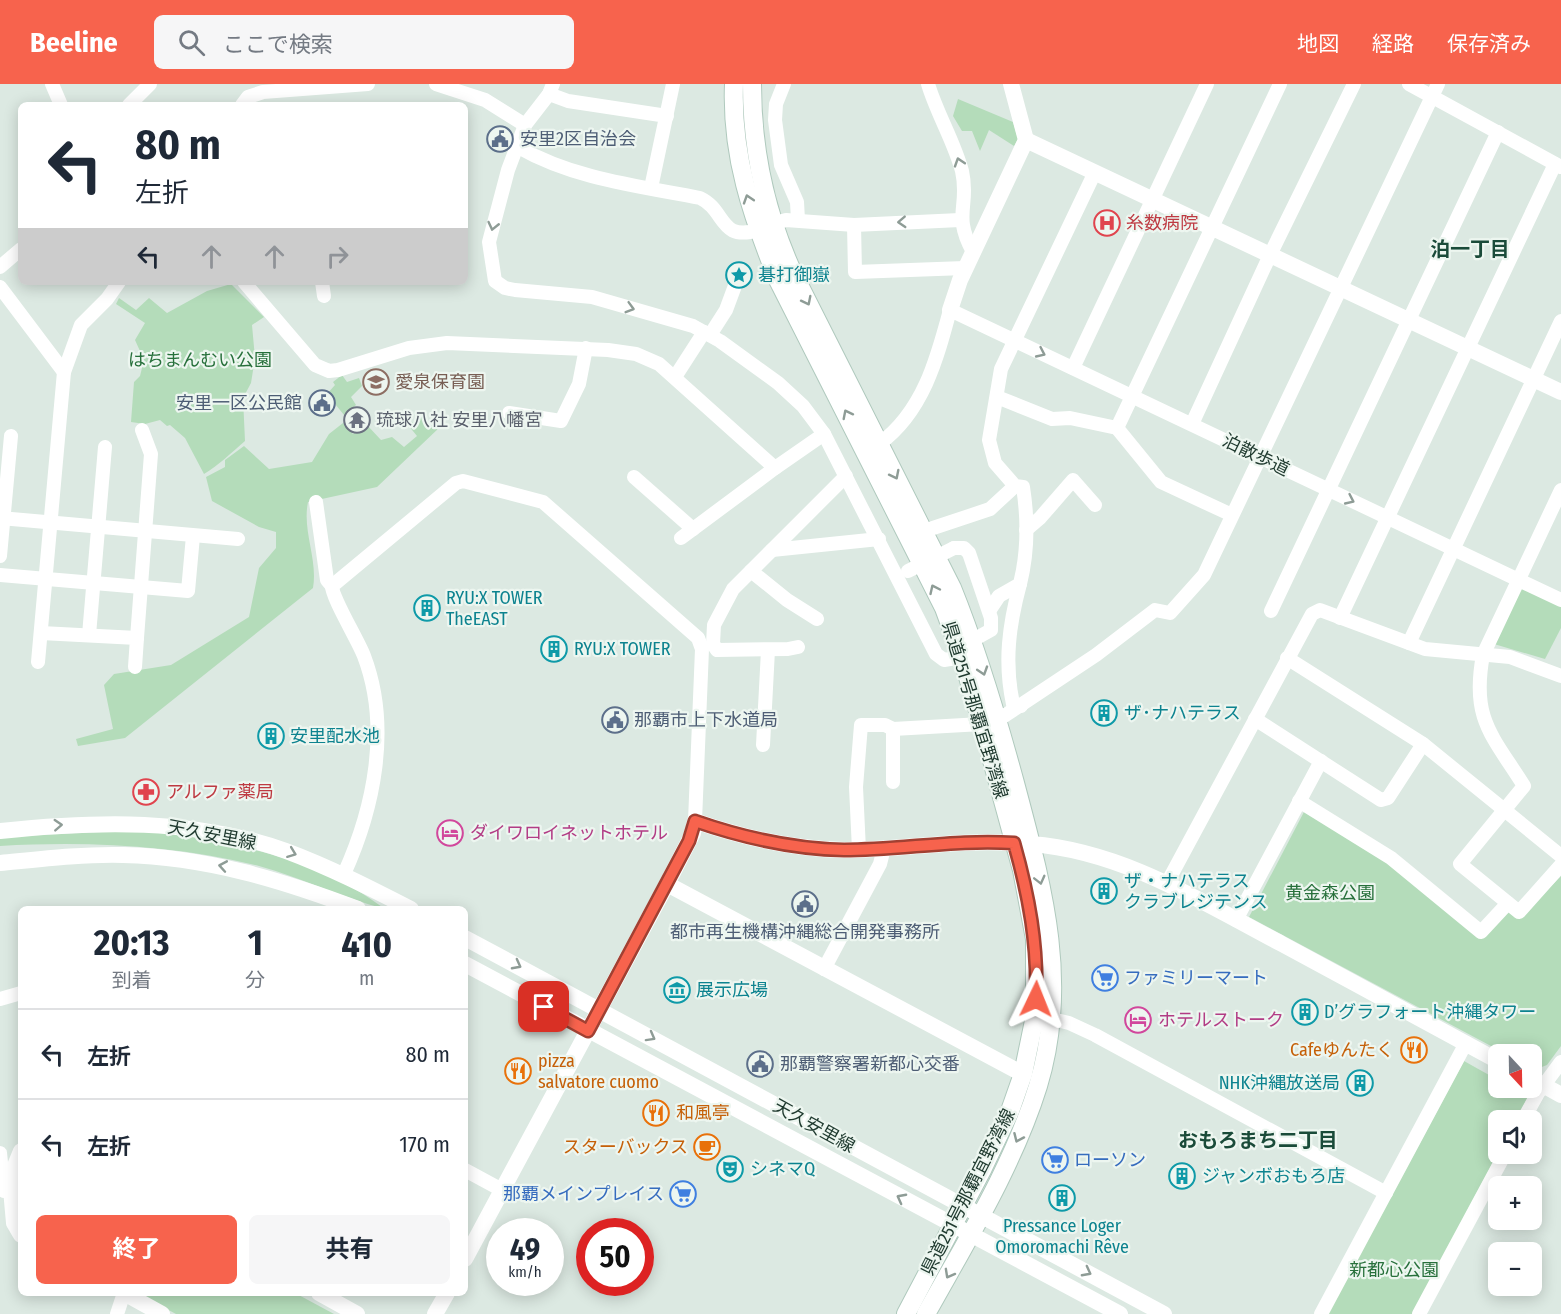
<!DOCTYPE html>
<html lang="ja">
<meta charset="utf-8">
<style>
:root{--surface:#fff;--page:#f6f6f7;--text:#1f2937;--muted:#747a83;--line:#e0e1e3;--accent:#f7634d}
body{margin:0;font-family:"Fira Sans Condensed","Noto Sans JP",sans-serif;background:var(--page);color:var(--text);height:100vh;display:flex;flex-direction:column;font-size:22px;white-space:nowrap}
*{box-sizing:border-box;margin:0}
p{font-size:20px;color:var(--muted)}
.icon{flex:none;width:33px;height:33px;fill:none;stroke:currentColor;stroke-width:2;stroke-linecap:round;stroke-linejoin:round}
.map{position:relative;flex:1;overflow:hidden}
.sheet{position:absolute;left:18px;top:822px;width:450px;height:390px;display:flex;flex-direction:column;background:var(--surface);border-radius:9px;box-shadow:0 3px 15px #0003}
.sheet>*{flex:none}
.guide{position:absolute;left:18px;top:18px;width:450px;height:183px;border-radius:9px;box-shadow:0 3px 15px #0003;background:#fff;color:var(--text);overflow:hidden}
.needle{width:39px;rotate:158deg}
.tools{position:absolute;left:1488px;top:960px;display:grid;gap:12px}
.tools a{display:grid;place-items:center;width:54px;height:54px;border-radius:9px;background:var(--surface);box-shadow:0 3px 15px #0003;font-size:30px}
.speed{position:absolute;left:486px;top:1134px;display:flex;gap:12px;font-size:30px;font-weight:700;text-align:center}
.speed>*{display:grid;place-content:center;width:78px;height:78px;border-radius:50%;background:var(--surface);box-shadow:0 3px 15px #0003;line-height:1}
.speed small{font-size:15px;font-weight:400}
.speed .limit{border:9px solid #d22;background:#fff;color:#111}
.pin{position:absolute;display:grid;place-items:center;width:51px;height:51px;color:#fff;margin:-26px;border-radius:12px;box-shadow:0 3px 9px #0006}
.me{position:absolute;width:66px;margin:-33px;rotate:2deg;stroke-linejoin:round;filter:drop-shadow(0 0 4px #0008)}
.turn{display:flex;align-items:center;gap:21px;height:126px;padding:0 18px;font-size:27px}
.turn .icon{width:78px;height:78px;stroke-width:2.5}
.turn b{display:block;font-size:42px;line-height:51px}
.lanes{display:flex;align-items:center;height:57px;padding:0 18px;background:#0003;justify-content:center;gap:30px;direction:ltr}
.lanes .off{opacity:.35}
.eta{display:flex;justify-content:space-evenly;align-items:center;height:102px;text-align:center}
.eta b{font-size:36px;font-weight:700;line-height:42px}
.button{display:flex;gap:12px;margin-top:auto;padding:12px 18px}
.button a{flex:1;height:69px;border-radius:9px;background:var(--accent);color:#fff;font-size:24px;font-weight:700;line-height:69px;text-align:center}
.button a+a{background:var(--page);color:var(--text)}
ul{padding:0;list-style:none}
li{display:flex;align-items:center;gap:18px;height:90px;padding:0 18px;border-top:2px solid var(--line)}
li div{flex:1}
li b{display:block;font-size:22px}
li em{font-style:normal}
header{display:flex;align-items:center;gap:36px;box-sizing:border-box;height:84px;padding:0 30px;background:var(--accent);color:#fff}
header strong{font-size:28px}
nav{display:flex;gap:33px;margin-inline-start:auto;font-size:21px}
.search{width:420px;height:54px;background:var(--page);display:flex;align-items:center;gap:15px;box-sizing:border-box;padding:0 21px;border-radius:9px;color:var(--muted);font-size:22px}
.map>svg:first-child{display:block}
</style>
<header>
<strong>Beeline</strong>
<div class="search"><svg class="icon" aria-label="search" viewBox="0 0 24 24"><circle cx="10" cy="10" r="6"/><path d="M15 15l6 6"/></svg>ここで検索</div>
<nav><a>地図</a><a>経路</a><a>保存済み</a></nav>
</header>
<div class="map">
<svg width="1561" height="1230" viewBox="0 0 1561 1230">
<rect width="100%" height="100%" fill="#dce9e2"/>
<g fill="#b4dcba">
<polygon points="958,15 1013,38 1018,55 1014,62 989,46 980,67 972,47 962,47 953,32"/>
<path d="M231 200 264 233 252 241 255 274 251 299 243 314 245 357C231 369 219 381 204 390L185 354 170 341 167 342 160 336 145 340 131 338 134 298 140 292 144 276 135 256 145 239 116 220 119 214 136 226 149 214 167 229 207 207Z"/>
<polygon points="342,291 347,298 359,294 362,302 351,313 356,321 344,331 327,310 335,301 333,298"/>
<path d="M422 333 440 343 377 403 308 418C302 447 318 475 313 504L125 654 78 662 76 655 113 645 104 601 114 590 171 581 249 533 259 484 276 464V448L259 443 212 417 206 393 225 383V376L244 362 269 385 312 378 329 350 343 339 353 350 367 341 381 356 392 353 404 363 417 352 408 341Z"/>
<polygon points="1521,501 1561,523 1561,544 1545,575 1494,560"/>
<polygon points="1305,726 1380,772 1482,853 1508,825 1520,834 1561,792 1561,962 1547,981 1534,986 1532,984 1532,970 1506,970 1249,833"/>
<path d="M143 746C227 757 315 772 385 825 343 814 302 794 259 782 175 761 86 757 0 762V753Z"/>
<polygon points="1464,977 1498,996 1498,1004 1513,1004 1529,1012 1516,1036 1498,1036 1498,1069 1412,1230 1328,1230"/>
<polygon points="137,1209 295,1209 334,1230 176,1230"/>
</g>
<g fill="none" stroke-linecap="round" stroke-linejoin="round">
<g stroke="#afc9bd" stroke-width="20">
<g id="secondary">
<path d="M734 0C731 71 752 132 778 196L944 524 962 573 982 640 1022 786 1035 855V932L1023 990 1010 1027 983 1084 906 1230"/>
<path d="M752 0C752 67 765 128 793 189L952 504C978 568 997 633 1015 699 1042 801 1070 897 1038 1002 1013 1082 967 1156 926 1230"/>
</g>
</g>
<g stroke="#fff" stroke-width="14">
<polyline points="52,0 61,21"/>
<polyline points="436,0 485,16 525,41"/>
<polyline points="553,0 549,10 525,41 508,86 489,158 495,197 505,204 515,206 592,213 693,242 720,257 778,299 803,322 824,350 936,570 944,576 962,573"/>
<polyline points="784,0 776,20 775,36 781,81 797,118 798,136"/>
<path d="M928 0C937 30 954 57 962 87 970 122 952 130 973 168"/>
<polyline points="1409,0 1561,83"/>
<polyline points="549,10 568,17 667,32"/>
<polyline points="129,21 150,0"/>
<polyline points="242,21 248,13 263,8 368,0"/>
<path d="M518 63C574 95 638 102 700 114 726 126 719 158 758 146"/>
<polyline points="651,104 673,0"/>
<polyline points="772,140 786,136 854,141 960,136"/>
<polyline points="854,141 855,188 965,184"/>
<polyline points="0,183 21,165"/>
<polyline points="244,198 315,281 329,287 338,286 409,264 447,259 608,266 636,270 659,280 775,384 824,350"/>
<polyline points="322,198 324,212"/>
<polyline points="0,203 64,288"/>
<polyline points="710,251 726,226 736,199"/>
<polyline points="1073,284 1207,0"/>
<polyline points="675,293 704,248"/>
<polyline points="997,313 1052,335 1070,334 1117,344 1280,0"/>
<polyline points="509,329 561,337 579,300 586,264"/>
<polyline points="1192,340 1270,171 1354,0"/>
<polyline points="1117,344 1161,398 1232,431"/>
<path d="M879 360C923 328 937 275 950 226L1561 516"/>
<polyline points="634,393 693,445"/>
<path d="M1561 406 1483 571C1471 635 1492 651 1524 702L1460 780 1519 828 1561 781"/>
<polyline points="316,418 327,496 332,502"/>
<polyline points="0,434 238,455"/>
<polyline points="1026,446 1040,434 1073,396 1095,421"/>
<polyline points="924,447 990,425 1015,402"/>
<polyline points="681,454 775,384"/>
<polyline points="954,464 964,464 969,469 991,534 991,546 973,556"/>
<polyline points="772,466 879,455"/>
<polyline points="0,472 11,352"/>
<polyline points="751,487 787,516 817,535"/>
<polyline points="0,491 188,507 193,452"/>
<path d="M1020 500C1009 541 1004 578 1013 620L1021 622"/>
<path d="M989 527 999 512 1020 500C1028 468 1028 435 1023 403L1015 402 995 379 989 356 1001 285 1095 88"/>
<polyline points="1271,527 1498,48"/>
<polyline points="1340,534 1555,80"/>
<polyline points="41,549 137,554 135,583"/>
<polyline points="89,551 105,363"/>
<polyline points="137,554 151,370 142,346"/>
<polyline points="1409,559 1561,237"/>
<polyline points="798,563 788,565 717,566 713,560 714,541 733,505 846,392"/>
<polyline points="1287,574 1423,660 1561,772"/>
<polyline points="38,578 64,288 81,241 107,215 119,198"/>
<polyline points="1255,635 1381,716 1388,714 1423,660"/>
<polyline points="998,636 1096,571 1155,526 1170,529 1204,491 1438,0"/>
<polyline points="763,661 768,566"/>
<polyline points="893,698 893,645"/>
<polyline points="1299,717 1391,774 1481,848 1508,819"/>
<polyline points="859,766 856,703 861,641 885,641 893,645 982,640"/>
<path d="M344 790C374 724 391 643 364 572 358 556 332 514 332 502L456 399 463 397 543 418 698 554 702 565 695 737"/>
<polyline points="1167,799 1312,530 1320,526 1425,565 1510,573 1561,592"/>
<polyline points="1236,836 1321,677"/>
<polyline points="824,885 880,780 884,764"/>
<polyline points="0,915 21,909"/>
<polyline points="1052,935 1069,939 1095,951 1386,1109"/>
<polyline points="1523,1036 1538,1009 1561,978"/>
<polyline points="0,1069 4,1107"/>
<polyline points="465,1086 502,1106"/>
<polyline points="117,1230 124,1209"/>
<polyline points="1321,1230 1466,959"/>
<polyline points="1419,1230 1505,1070"/>
</g>
<g stroke="#fff" stroke-width="16">
<polyline points="1026,56 1561,308"/>
<polyline points="950,226 960,196 1026,56 1011,0"/>
<path d="M0 747C96 737 193 734 286 767 329 783 370 804 411 825"/>
<path d="M1031 760C1123 767 1202 818 1282 860 1354 899 1427 938 1498 977"/>
<path d="M0 779C41 775 82 770 123 771 206 773 282 796 358 825"/>
<polyline points="667,800 1023,990"/>
<polyline points="465,854 1164,1230"/>
<polyline points="465,880 1120,1230"/>
<polyline points="1532,995 1561,1011"/>
<polyline points="21,1067 10,1094 14,1139 21,1151"/>
<path d="M465 1175 667 800 693 749 695 737C744 754 792 765 844 766 901 766 957 755 1014 759"/>
<polyline points="124,1209 162,1230"/>
<polyline points="319,1209 357,1230"/>
<polyline points="435,1230 447,1209"/>
</g>
<use href="#secondary" stroke="#fff" stroke-width="18"/>
<polyline stroke="#fff" stroke-width="14" points="908,487 954,464"/>
</g>
<defs><path id="oneway-chevron" d="M-2-3.5L2.5 0L-2 3.5" fill="none" stroke-width="1.6" stroke-linecap="round" stroke-linejoin="round" transform="scale(1.5)"/></defs>
<g stroke="#8e9c96">
<use href="#oneway-chevron" transform="translate(959 78) rotate(-108)"/>
<use href="#oneway-chevron" transform="translate(748 115) rotate(-108)"/>
<use href="#oneway-chevron" transform="translate(902 138) rotate(177)"/>
<use href="#oneway-chevron" transform="translate(493 142) rotate(103)"/>
<use href="#oneway-chevron" transform="translate(807 217) rotate(63)"/>
<use href="#oneway-chevron" transform="translate(630 224) rotate(16)"/>
<use href="#oneway-chevron" transform="translate(1041 269) rotate(25)"/>
<use href="#oneway-chevron" transform="translate(847 330) rotate(-117)"/>
<use href="#oneway-chevron" transform="translate(895 391) rotate(63)"/>
<use href="#oneway-chevron" transform="translate(1350 416) rotate(25)"/>
<use href="#oneway-chevron" transform="translate(934 505) rotate(-115)"/>
<use href="#oneway-chevron" transform="translate(983 587) rotate(72)"/>
<use href="#oneway-chevron" transform="translate(58 741) rotate(-3)"/>
<use href="#oneway-chevron" transform="translate(292 769) rotate(21)"/>
<use href="#oneway-chevron" transform="translate(223 782) rotate(-170)"/>
<use href="#oneway-chevron" transform="translate(1040 796) rotate(76)"/>
<use href="#oneway-chevron" transform="translate(517 881) rotate(28)"/>
<use href="#oneway-chevron" transform="translate(651 953) rotate(29)"/>
<use href="#oneway-chevron" transform="translate(1018 1054) rotate(114)"/>
<use href="#oneway-chevron" transform="translate(901 1114) rotate(-152)"/>
<use href="#oneway-chevron" transform="translate(1087 1188) rotate(28)"/>
<use href="#oneway-chevron" transform="translate(949 1190) rotate(119)"/>
</g>
<g fill="none" stroke-linecap="round" stroke-linejoin="round">
<g stroke="#a14032" stroke-width="15">
<path id="route" d="M544 923 588 947 689 757 695 737C744 754 792 765 844 766 901 766 957 755 1014 759 1029 812 1038 861 1036 915"/>
</g>
<use href="#route" stroke="#f7634d" stroke-width="10"/>
</g>
<defs>
<g id="civic-ring" transform="scale(1.35)"><circle r="9.5" fill="#edf6f0" stroke="#5c6f8a" stroke-width="1.5"/><path d="M-.6-6.5H3V-4.5H.6V-3L4-1V1h2V6H-6V1h2V-1L-.6-3ZM-1.2 2.5V6h2.4V2.5Z" fill="#5c6f8a"/></g>
<g id="hospital-ring" transform="scale(1.35)"><circle r="9.5" fill="#edf6f0" stroke="#e0444e" stroke-width="1.5"/><path d="M-5-5h3v3.5h4V-5h3V5h-3V1.5h-4V5h-3Z" fill="#e0444e"/></g>
<g id="sight-ring" transform="scale(1.35)"><circle r="9.5" fill="#edf6f0" stroke="#0f9aa8" stroke-width="1.5"/><path d="M0-6L1.8-2.2L6-1.7L2.9 1.2L3.7 5.4L0 3.3L-3.7 5.4L-2.9 1.2L-6-1.7L-1.8-2.2Z" fill="#0f9aa8"/></g>
<g id="school-ring" transform="scale(1.35)"><circle r="9.5" fill="#edf6f0" stroke="#8d6e63" stroke-width="1.5"/><path d="M0-5L7-2L0 1L-7-2ZM-4 1L0 2.5L4 1V4Q0 6-4 4Z" fill="#8d6e63"/></g>
<g id="temple-ring" transform="scale(1.35)"><circle r="9.5" fill="#edf6f0" stroke="#6b7280" stroke-width="1.5"/><path d="M0-6L5-2H3V0L6.5 2.5H4V6H1.5V3h-3V6H-4V2.5H-6.5L-3 0V-2H-5Z" fill="#6b7280"/></g>
<g id="building-ring" transform="scale(1.35)"><circle r="9.5" fill="#edf6f0" stroke="#0f9aa8" stroke-width="1.5"/><path d="M-4-6H4V6H1V3H-1V6H-4ZM-2.5-4.3h1.7v1.8h-1.7ZM.8-4.3h1.7v1.8H.8ZM-2.5-1h1.7V.8h-1.7ZM.8-1h1.7V.8H.8Z" fill="#0f9aa8"/></g>
<g id="pharmacy-ring" transform="scale(1.35)"><circle r="9.5" fill="#edf6f0" stroke="#e0444e" stroke-width="1.5"/><path d="M-2-6h4v4h4v4h-4v4h-4v-4h-4v-4h4Z" fill="#e0444e"/></g>
<g id="hotel-ring" transform="scale(1.35)"><circle r="9.5" fill="#edf6f0" stroke="#d1479c" stroke-width="1.5"/><path d="M-6-4.5h1.5V1H6V5H4.5V3h-9V5H-6ZM-4 0a1.8 1.8 0 1 1 3.6 0ZM.5 0V-2.5h3Q6-2.5 6 0Z" fill="#d1479c"/></g>
<g id="supermarket-ring" transform="scale(1.35)"><circle r="9.5" fill="#edf6f0" stroke="#3f7fe0" stroke-width="1.5"/><path d="M-6-5.5h2.5l.6 2H6L4.5 2H-2.5L-4.4-4H-6ZM-1.5 3.2a1.3 1.3 0 1 0 .1 0ZM3 3.2a1.3 1.3 0 1 0 .1 0Z" fill="#3f7fe0"/></g>
<g id="museum-ring" transform="scale(1.35)"><circle r="9.5" fill="#edf6f0" stroke="#0f9aa8" stroke-width="1.5"/><path d="M0-6L6-3V-2H-6V-3ZM-5-1h2V3h-2ZM-1-1h2V3h-2ZM3-1h2V3H3ZM-6 4H6V6H-6Z" fill="#0f9aa8"/></g>
<g id="restaurant-ring" transform="scale(1.35)"><circle r="9.5" fill="#edf6f0" stroke="#e8710a" stroke-width="1.5"/><path d="M-5-6h1v4h1v-4h1v4h1v-4h1v5L-1.5 .5V6h-2V.5L-5-1ZM5-6V6H3V1.5H1.5Q1.5-4 5-6Z" fill="#e8710a"/></g>
<g id="cafe-ring" transform="scale(1.35)"><circle r="9.5" fill="#edf6f0" stroke="#e8710a" stroke-width="1.5"/><path d="M-5.5-4.5H6V0H3Q3 3.5 0 3.5H-2.5Q-5.5 3.5-5.5 0ZM3-3.2v2h1.7v-2ZM-6 4.5H4V6H-6Z" fill="#e8710a"/></g>
<g id="theatre-ring" transform="scale(1.35)"><circle r="9.5" fill="#edf6f0" stroke="#0f9aa8" stroke-width="1.5"/><path d="M-5-5.5Q0-4 5-5.5V0Q5 5 0 6Q-5 5-5 0ZM-3.3-2.5H-1v1.5H-3.3ZM1-2.5H3.3v1.5H1ZM-2.8 1Q0 5.5 2.8 1Z" fill="#0f9aa8"/></g>
</defs>
<g fill-rule="evenodd">
<use href="#civic-ring" x="500" y="55"/>
<use href="#hospital-ring" x="1107" y="139"/>
<use href="#sight-ring" x="739" y="191"/>
<use href="#school-ring" x="376" y="298"/>
<use href="#civic-ring" x="322" y="319"/>
<use href="#temple-ring" x="357" y="336"/>
<use href="#building-ring" x="427" y="524"/>
<use href="#building-ring" x="554" y="565"/>
<use href="#building-ring" x="1104" y="629"/>
<use href="#civic-ring" x="615" y="636"/>
<use href="#building-ring" x="271" y="652"/>
<use href="#pharmacy-ring" x="146" y="708"/>
<use href="#hotel-ring" x="450" y="749"/>
<use href="#building-ring" x="1104" y="807"/>
<use href="#civic-ring" x="805" y="820"/>
<use href="#supermarket-ring" x="1105" y="894"/>
<use href="#museum-ring" x="677" y="906"/>
<use href="#building-ring" x="1305" y="928"/>
<use href="#hotel-ring" x="1138" y="936"/>
<use href="#restaurant-ring" x="1414" y="966"/>
<use href="#civic-ring" x="760" y="980"/>
<use href="#restaurant-ring" x="518" y="987"/>
<use href="#building-ring" x="1360" y="999"/>
<use href="#restaurant-ring" x="656" y="1029"/>
<use href="#cafe-ring" x="707" y="1063"/>
<use href="#supermarket-ring" x="1055" y="1076"/>
<use href="#theatre-ring" x="730" y="1085"/>
<use href="#building-ring" x="1182" y="1092"/>
<use href="#supermarket-ring" x="683" y="1110"/>
<use href="#building-ring" x="1062" y="1114"/>
</g>
<g text-anchor="middle" dominant-baseline="central" stroke-width="4.5" stroke-linejoin="round" paint-order="stroke">
<g font-size="18" fill="#4e5e75" stroke="#edf6f0" text-anchor="start">
<text x="520" y="55">安里2区自治会</text>
<text x="302" y="319" text-anchor="end">安里一区公民館</text>
<text x="634" y="636">那覇市上下水道局</text>
<text x="805" y="848" text-anchor="middle">都市再生機構沖縄総合開発事務所</text>
<text x="780" y="980">那覇警察署新都心交番</text>
</g>
<g font-size="18" fill="#be3a42" stroke="#edf6f0" text-anchor="start">
<text x="1126" y="139">糸数病院</text>
<text x="166" y="708">アルファ薬局</text>
</g>
<g font-size="18" fill="#0d838f" stroke="#edf6f0" text-anchor="start">
<text x="758" y="191">碁打御嶽</text>
<text x="446" y="514">RYU:X TOWER<tspan x="446" dy="21">TheEAST</tspan></text>
<text x="574" y="565">RYU:X TOWER</text>
<text x="1124" y="629">ザ･ナハテラス</text>
<text x="290" y="652">安里配水池</text>
<text x="1124" y="797">ザ・ナハテラス<tspan x="1124" dy="21">クラブレジテンス</tspan></text>
<text x="696" y="906">展示広場</text>
<text x="1324" y="928">D’グラフォート沖縄タワー</text>
<text x="1340" y="999" text-anchor="end">NHK沖縄放送局</text>
<text x="750" y="1085">シネマQ</text>
<text x="1202" y="1092">ジャンボおもろ店</text>
<text x="1062" y="1142" text-anchor="middle">Pressance Loger<tspan x="1062" dy="21">Omoromachi Rêve</tspan></text>
</g>
<g font-size="18" fill="#27703b" stroke="#edf6f0">
<text x="200" y="276">はちまんむい公園</text>
<text x="1330" y="809">黄金森公園</text>
<text x="1394" y="1186">新都心公園</text>
</g>
<g font-size="18" fill="#785e54" stroke="#edf6f0" text-anchor="start">
<text x="395" y="298">愛泉保育園</text>
</g>
<g font-size="18" fill="#5b616d" stroke="#edf6f0" text-anchor="start">
<text x="376" y="336">琉球八社 安里八幡宮</text>
</g>
<g font-size="18" fill="#1e392e" stroke="#edf6f0">
<text transform="translate(1256 371) rotate(26)">泊散歩道</text>
<text transform="translate(975 626) rotate(73)">県道251号那覇宜野湾線</text>
<text transform="translate(212 751) rotate(11)">天久安里線</text>
<text transform="translate(814 1042) rotate(29)">天久安里線</text>
<text transform="translate(968 1108) rotate(-63)">県道251号那覇宜野湾線</text>
</g>
<g font-size="18" fill="#b23c85" stroke="#edf6f0" text-anchor="start">
<text x="470" y="749">ダイワロイネットホテル</text>
<text x="1158" y="936">ホテルストーク</text>
</g>
<g font-size="18" fill="#366cbe" stroke="#edf6f0" text-anchor="start">
<text x="1124" y="894">ファミリーマート</text>
<text x="1074" y="1076">ローソン</text>
<text x="664" y="1110" text-anchor="end">那覇メインプレイス</text>
</g>
<g font-size="18" fill="#c56008" stroke="#edf6f0" text-anchor="end">
<text x="1394" y="966">Cafeゆんたく</text>
<text x="538" y="977" text-anchor="start">pizza<tspan x="538" dy="21">salvatore cuomo</tspan></text>
<text x="676" y="1029" text-anchor="start">和風亭</text>
<text x="688" y="1063">スターバックス</text>
</g>
<g font-size="20" font-weight="bold" fill="#1a4b39" stroke="#edf6f0">
<text x="1470" y="165">泊一丁目</text>
<text x="1258" y="1056">おもろまち二丁目</text>
</g>
</g>
</svg>
<div class="tools">
<a><svg class="needle" viewBox="-14 -14 28 28"><path d="M0-13l5 13h-10z" fill="#e53935"/><path d="M0 13l5-13h-10z" fill="#747a83"/></svg></a>
<a><svg class="icon" aria-label="sound" viewBox="0 0 24 24"><path d="M4 9h4l5-4v14l-5-4H4zM17 9q2 3 0 6"/></svg></a>
<a>+</a>
<a>−</a>
</div>
<div class="speed"><div>49<small>km/h</small></div><div class="limit">50</div></div>
<div class="pin" style="left:544px;top:923px;background:#d93025"><svg class="icon" aria-label="arrive" viewBox="0 0 24 24"><path d="M6 21V4h12l-3 4 3 4H6"/></svg></div>
<svg class="me" style="left:1036px;top:915px" viewBox="-20 -20 40 40"><path d="M0-17L14 15 0 8-14 15z" fill="#f7634d" stroke="#fff" stroke-width="4"/></svg>
<div class="guide">
<div class="turn"><svg class="icon" aria-label="left" viewBox="0 0 24 24"><path d="M17 20v-9H6M10 6l-5 5 5 5"/></svg><div><b>80 m</b>左折</div></div>
<div class="lanes"><svg class="icon" aria-label="left" viewBox="0 0 24 24"><path d="M17 20v-9H6M10 6l-5 5 5 5"/></svg><svg class="icon off" aria-label="ahead" viewBox="0 0 24 24"><path d="M12 20V5M6 11l6-6 6 6"/></svg><svg class="icon off" aria-label="ahead" viewBox="0 0 24 24"><path d="M12 20V5M6 11l6-6 6 6"/></svg><svg class="icon off" aria-label="right" viewBox="0 0 24 24"><path d="M7 20v-9h11M14 6l5 5-5 5"/></svg></div>
</div>
<section class="sheet">
<div class="eta">
<div><b>20:13</b><p>到着</p></div>
<div><b>1</b><p>分</p></div>
<div><b>410</b><p>m</p></div>
</div>
<ul>
<li><svg class="icon" aria-label="left" viewBox="0 0 24 24"><path d="M17 20v-9H6M10 6l-5 5 5 5"/></svg><div><b>左折</b></div><em>80 m</em></li>
<li><svg class="icon" aria-label="left" viewBox="0 0 24 24"><path d="M17 20v-9H6M10 6l-5 5 5 5"/></svg><div><b>左折</b></div><em>170 m</em></li>
</ul>
<div class="button"><a>終了</a><a>共有</a></div>
</section>
</div>
